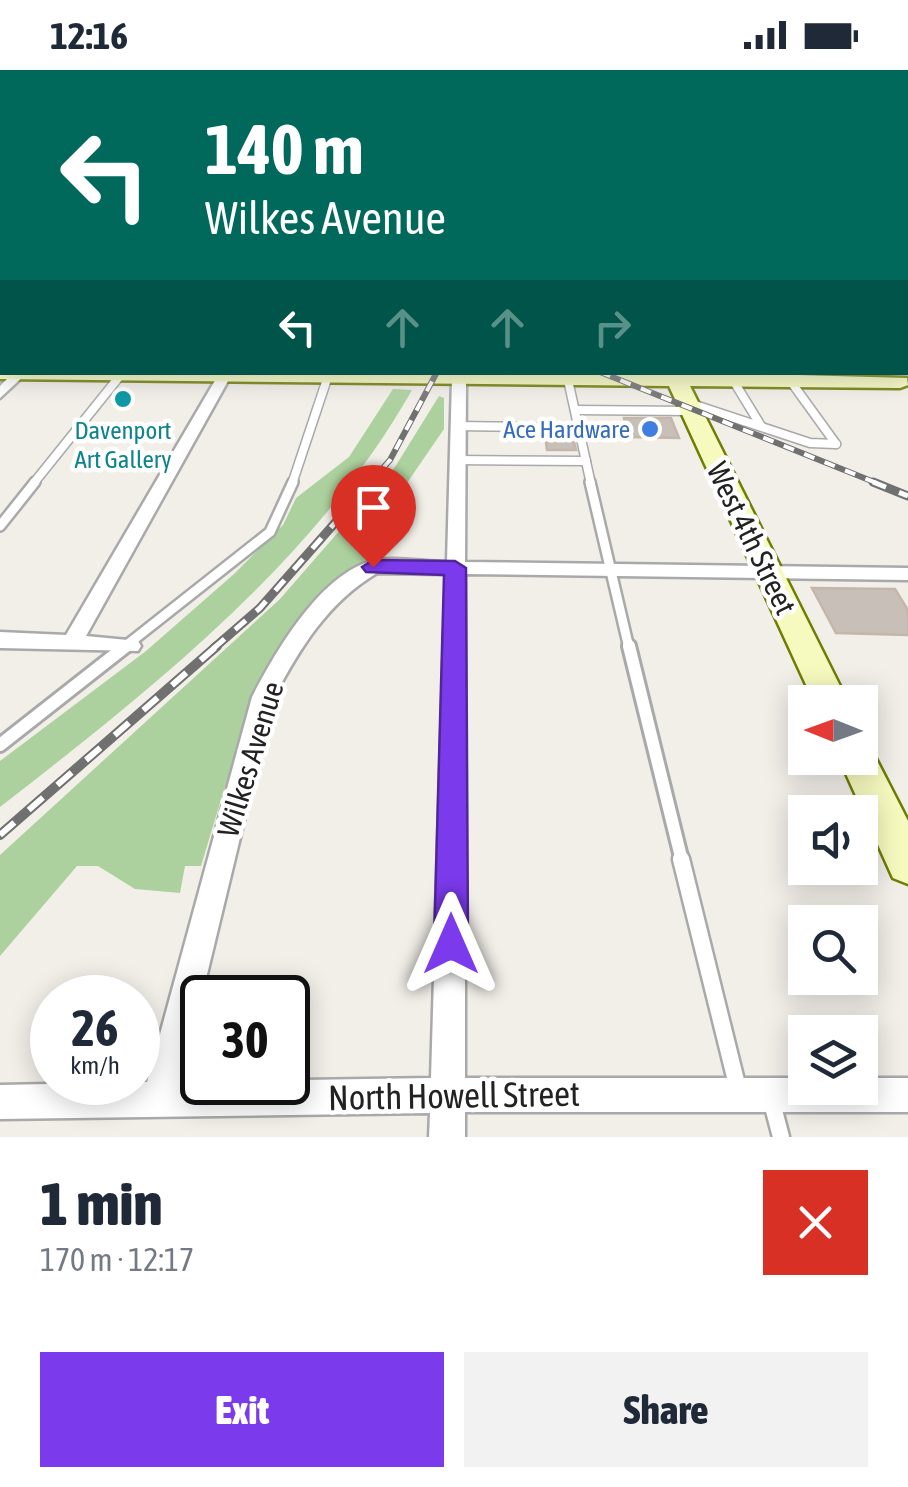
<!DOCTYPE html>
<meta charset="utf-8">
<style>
:root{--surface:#fff;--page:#f2f2f3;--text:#1f2937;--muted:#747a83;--accent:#7c3aed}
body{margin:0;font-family:"Asap Condensed",sans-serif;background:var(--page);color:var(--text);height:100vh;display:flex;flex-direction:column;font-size:38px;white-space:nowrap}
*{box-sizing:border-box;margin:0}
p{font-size:32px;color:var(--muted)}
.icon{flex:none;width:55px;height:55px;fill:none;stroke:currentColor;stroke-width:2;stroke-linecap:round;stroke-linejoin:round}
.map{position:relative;height:1067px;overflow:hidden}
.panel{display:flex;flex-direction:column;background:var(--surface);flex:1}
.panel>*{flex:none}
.banner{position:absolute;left:0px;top:0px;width:910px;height:305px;box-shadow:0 5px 25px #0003;background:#00695c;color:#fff;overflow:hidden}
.needle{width:65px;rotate:271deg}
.buttons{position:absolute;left:788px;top:615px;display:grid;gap:20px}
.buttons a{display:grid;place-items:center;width:90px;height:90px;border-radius:0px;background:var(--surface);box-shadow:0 5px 25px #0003;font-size:50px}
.speed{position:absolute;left:30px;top:905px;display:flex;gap:20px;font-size:50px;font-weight:700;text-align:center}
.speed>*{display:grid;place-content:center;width:130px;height:130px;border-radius:50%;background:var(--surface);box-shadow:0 5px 25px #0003;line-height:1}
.speed small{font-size:25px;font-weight:400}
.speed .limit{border:5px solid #111;border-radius:15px;background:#fff;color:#111}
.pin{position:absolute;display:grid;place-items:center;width:85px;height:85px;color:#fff;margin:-102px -42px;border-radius:50% 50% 50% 0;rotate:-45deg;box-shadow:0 0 10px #0007}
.pin .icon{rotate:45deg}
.me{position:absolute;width:110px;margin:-55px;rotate:0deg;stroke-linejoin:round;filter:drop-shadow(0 0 8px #0008)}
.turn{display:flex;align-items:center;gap:35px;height:210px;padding:0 40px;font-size:45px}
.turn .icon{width:130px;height:130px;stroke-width:2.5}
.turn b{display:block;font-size:70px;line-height:85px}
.lanes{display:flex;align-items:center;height:95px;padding:0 40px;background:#0003;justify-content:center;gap:50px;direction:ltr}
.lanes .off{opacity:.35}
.round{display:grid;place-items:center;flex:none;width:105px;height:105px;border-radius:0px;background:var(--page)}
.headline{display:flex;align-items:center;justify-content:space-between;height:170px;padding:0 40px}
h1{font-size:60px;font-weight:800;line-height:75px}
.cta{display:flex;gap:20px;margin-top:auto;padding:20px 40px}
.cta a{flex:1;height:115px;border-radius:0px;background:var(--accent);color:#fff;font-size:40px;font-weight:800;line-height:115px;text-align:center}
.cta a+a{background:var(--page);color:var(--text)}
.status{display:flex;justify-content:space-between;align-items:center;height:70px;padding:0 50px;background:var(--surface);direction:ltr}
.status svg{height:28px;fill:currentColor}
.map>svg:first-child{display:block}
</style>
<div class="status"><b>12:16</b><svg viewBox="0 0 49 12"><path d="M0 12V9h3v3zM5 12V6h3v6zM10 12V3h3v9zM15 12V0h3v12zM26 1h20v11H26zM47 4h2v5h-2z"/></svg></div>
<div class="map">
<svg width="908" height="1067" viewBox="0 0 908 1067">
<rect width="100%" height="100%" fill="#f2efe9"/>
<g fill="#add19e">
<path d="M393 319 412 320C316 490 152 619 0 737V691L146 581 234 504 283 455 296 428 349 387Z"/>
<path d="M439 326 444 328V359L383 448 374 487C264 554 237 679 201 796H185L180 823 135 819 98 796H77L0 886V785L280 529 395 397Z"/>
</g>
<g fill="#c7bfb8" stroke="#c4b6ab" stroke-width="2.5">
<polygon points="624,348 671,348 679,368 627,367"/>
<polygon points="545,364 572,364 576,380 547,380"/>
<polygon points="812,518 895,519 908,540 908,565 836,563"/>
</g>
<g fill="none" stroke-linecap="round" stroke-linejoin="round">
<g stroke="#a9a9a9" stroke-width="11">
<g id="service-far3">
<polyline points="784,302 836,374"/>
<polyline points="568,310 591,414"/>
<polyline points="733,310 761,356"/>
<polyline points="689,333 810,373 836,374"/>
<polyline points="575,340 690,341"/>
<polyline points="457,356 534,357"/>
<polyline points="456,390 586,391"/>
<polyline points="33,414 123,302"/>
<polyline points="292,414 329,303"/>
</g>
</g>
<g stroke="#a9a9a9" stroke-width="14">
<g id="service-far2">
<polyline points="590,412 629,578"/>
<polyline points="0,456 35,412"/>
<polyline points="123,578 270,462 293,412"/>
</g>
</g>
<g stroke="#a9a9a9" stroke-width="18">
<g id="service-far1">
<polyline points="629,576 682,791"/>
<polyline points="0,675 126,576"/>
</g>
</g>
<g stroke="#a9a9a9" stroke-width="21">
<g id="service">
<polyline points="681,789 738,1019"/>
<polyline points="771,1029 781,1067"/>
</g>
</g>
<g stroke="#a9a9a9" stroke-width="5">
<g id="minor">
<rect x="0" y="224" width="2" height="6"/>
<polygon points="14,302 28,302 0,328 0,316"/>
<polygon points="220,302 233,302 86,566 138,571 141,576 138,581 0,578 0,562 66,565"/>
<path d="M459 305 466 309 465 492 908 498V510L465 504V1008H805V1018H860V1008H908V1042H465V1067H429L430 1043 0 1049V1015L147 1012 252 627C275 583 317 509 368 492 390 485 423 492 447 492L452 309ZM377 503 446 504 431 1008 181 1012 274 627C300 578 328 532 377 503Z"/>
</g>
</g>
<g stroke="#707d05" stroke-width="5">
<g id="secondary">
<polygon points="0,297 2,302 683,302 907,308 908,315 900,318 690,316 848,632 814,632 669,316 0,309"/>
<polygon points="860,674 870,677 908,751 908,814 893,808 839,688 860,688"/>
</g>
</g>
<use href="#service-far3" stroke="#fff" stroke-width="8"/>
<use href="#service-far2" stroke="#fff" stroke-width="9"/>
<use href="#service-far1" stroke="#fff" stroke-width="12"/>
<use href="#service" stroke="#fff" stroke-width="16"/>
<use href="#minor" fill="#fff" fill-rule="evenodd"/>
<use href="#secondary" fill="#f7fabf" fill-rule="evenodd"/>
<g stroke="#707070" stroke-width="6">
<g id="rail-far2">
<polyline points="600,302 879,414"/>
<polyline points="369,414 390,390 437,302"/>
</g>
</g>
<g stroke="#707070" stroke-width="9">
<g id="rail-far1">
<polyline points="873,412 908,426"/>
<polyline points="214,578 260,538 371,412"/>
</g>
</g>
<g stroke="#707070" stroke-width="10">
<polyline id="rail" points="0,765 217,576"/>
</g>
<use href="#rail-far2" stroke="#fff" stroke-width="4" stroke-dasharray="11" stroke-linecap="butt"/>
<use href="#rail-far1" stroke="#fff" stroke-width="5" stroke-dasharray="14" stroke-linecap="butt"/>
<use href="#rail" stroke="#fff" stroke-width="6" stroke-dasharray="19" stroke-linecap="butt"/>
</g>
<linearGradient id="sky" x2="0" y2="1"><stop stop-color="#8fc0e4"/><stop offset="0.56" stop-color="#f9f8f5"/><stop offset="1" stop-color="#f9f8f5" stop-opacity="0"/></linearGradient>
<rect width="908" height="339" fill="url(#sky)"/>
<polygon fill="#7c3aed" stroke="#51269a" stroke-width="2.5" points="373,490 455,491 466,498 468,874 463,886 451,891 439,886 434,874 444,505 366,502 362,497"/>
<circle fill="#0f9aa8" stroke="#fff" stroke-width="4" cx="123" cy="329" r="10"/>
<circle fill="#3f7fe0" stroke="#fff" stroke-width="4" cx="650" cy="359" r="10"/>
<g text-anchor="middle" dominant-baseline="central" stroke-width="9" stroke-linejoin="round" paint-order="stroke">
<g font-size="25" fill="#366cbe" stroke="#fff" text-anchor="end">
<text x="630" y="359">Ace Hardware</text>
</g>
<g font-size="25" fill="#0d838f" stroke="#fff">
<text x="123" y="360">Davenport<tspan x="123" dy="29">Art Gallery</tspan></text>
</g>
<g font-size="30" fill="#222" stroke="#fff">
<text transform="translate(752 468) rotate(64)">West 4th Street</text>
<text transform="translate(250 689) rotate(-73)">Wilkes Avenue</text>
</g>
<g font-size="35" fill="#222" stroke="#fff">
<text transform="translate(454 1025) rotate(-1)">North Howell Street</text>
</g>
</g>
</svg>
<div class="buttons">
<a><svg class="needle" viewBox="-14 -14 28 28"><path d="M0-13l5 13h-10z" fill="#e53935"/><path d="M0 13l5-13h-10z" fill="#747a83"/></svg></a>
<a><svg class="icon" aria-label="sound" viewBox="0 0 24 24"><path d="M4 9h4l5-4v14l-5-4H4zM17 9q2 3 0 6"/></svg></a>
<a><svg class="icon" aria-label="search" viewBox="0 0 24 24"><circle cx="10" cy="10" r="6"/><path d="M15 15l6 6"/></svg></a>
<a><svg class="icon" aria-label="layers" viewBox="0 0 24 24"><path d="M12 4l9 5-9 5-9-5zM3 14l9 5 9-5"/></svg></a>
</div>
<div class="speed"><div>26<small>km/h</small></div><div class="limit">30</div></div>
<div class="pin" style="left:373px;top:497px;background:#d93025"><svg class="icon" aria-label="arrive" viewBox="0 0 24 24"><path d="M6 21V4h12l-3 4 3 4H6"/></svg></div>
<svg class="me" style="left:451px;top:874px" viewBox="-20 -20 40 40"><path d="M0-17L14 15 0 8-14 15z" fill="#7c3aed" stroke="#fff" stroke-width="4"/></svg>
<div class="banner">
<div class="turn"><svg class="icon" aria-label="left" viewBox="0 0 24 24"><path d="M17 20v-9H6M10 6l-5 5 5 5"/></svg><div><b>140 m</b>Wilkes Avenue</div></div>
<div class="lanes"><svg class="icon" aria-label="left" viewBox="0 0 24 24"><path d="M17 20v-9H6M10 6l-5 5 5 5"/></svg><svg class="icon off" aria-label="ahead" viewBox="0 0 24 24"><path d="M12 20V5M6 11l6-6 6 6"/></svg><svg class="icon off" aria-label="ahead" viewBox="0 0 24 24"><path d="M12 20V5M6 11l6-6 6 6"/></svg><svg class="icon off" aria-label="right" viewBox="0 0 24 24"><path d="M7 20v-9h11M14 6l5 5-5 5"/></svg></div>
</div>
</div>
<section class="panel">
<div class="headline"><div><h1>1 min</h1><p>170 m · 12:17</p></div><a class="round" style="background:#d93025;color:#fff"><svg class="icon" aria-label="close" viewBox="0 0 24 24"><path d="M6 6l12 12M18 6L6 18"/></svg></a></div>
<div class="cta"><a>Exit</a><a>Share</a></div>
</section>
